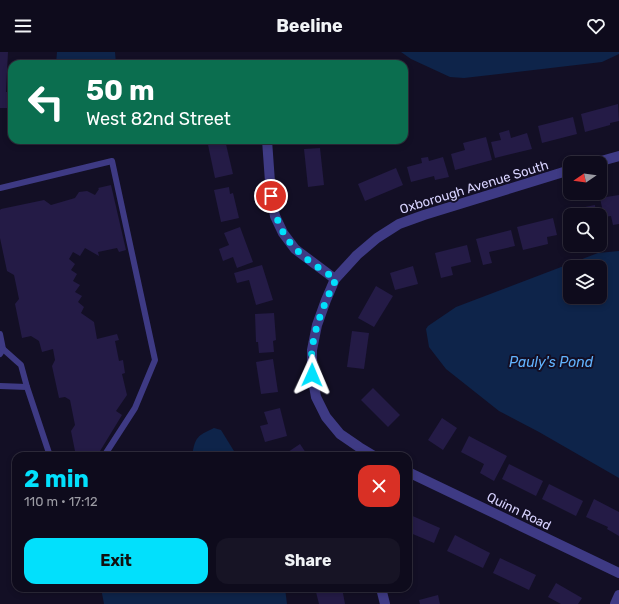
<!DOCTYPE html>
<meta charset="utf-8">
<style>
:root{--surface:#0e0b1c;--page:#171425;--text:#f1f3f6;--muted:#9b9ba3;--line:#2e2b3b;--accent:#02e0fc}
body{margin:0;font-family:Rubik,sans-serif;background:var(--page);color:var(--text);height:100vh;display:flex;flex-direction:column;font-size:15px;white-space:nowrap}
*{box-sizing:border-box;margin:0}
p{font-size:13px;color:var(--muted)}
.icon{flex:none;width:22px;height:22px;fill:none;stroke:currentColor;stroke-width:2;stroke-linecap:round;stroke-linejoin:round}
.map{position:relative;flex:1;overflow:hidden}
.details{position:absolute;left:12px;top:400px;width:400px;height:140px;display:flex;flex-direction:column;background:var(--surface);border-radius:12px;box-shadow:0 2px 6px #0003,0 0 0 1px var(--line)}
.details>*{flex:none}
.hud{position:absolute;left:8px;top:8px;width:400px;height:84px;border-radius:12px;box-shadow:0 2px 6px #0003,0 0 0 1px var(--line);background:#0b6e4f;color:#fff;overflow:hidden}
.needle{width:26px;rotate:257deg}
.buttons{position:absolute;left:563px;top:104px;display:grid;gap:8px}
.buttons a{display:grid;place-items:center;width:44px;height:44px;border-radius:8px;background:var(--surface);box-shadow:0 2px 6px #0003,0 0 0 1px var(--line);font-size:20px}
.pin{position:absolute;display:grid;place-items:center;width:34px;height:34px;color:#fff;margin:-17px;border:2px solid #fff;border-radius:50%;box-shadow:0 1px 4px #0007}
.me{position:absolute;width:44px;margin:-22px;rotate:1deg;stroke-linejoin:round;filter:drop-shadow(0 0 3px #0008)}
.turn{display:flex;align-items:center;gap:14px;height:84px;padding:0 12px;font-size:18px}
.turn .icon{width:52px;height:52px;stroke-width:2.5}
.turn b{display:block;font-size:28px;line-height:34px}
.round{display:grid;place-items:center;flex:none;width:42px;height:42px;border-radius:12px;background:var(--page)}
.overview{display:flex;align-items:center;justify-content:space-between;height:68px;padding:0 12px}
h1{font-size:24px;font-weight:700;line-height:30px;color:var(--accent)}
.button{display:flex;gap:8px;margin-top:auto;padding:8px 12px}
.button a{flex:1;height:46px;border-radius:12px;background:var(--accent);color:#111;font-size:16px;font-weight:700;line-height:46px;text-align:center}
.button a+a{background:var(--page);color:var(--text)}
header{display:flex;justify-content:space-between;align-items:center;height:52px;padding:0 12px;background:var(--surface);font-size:18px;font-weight:700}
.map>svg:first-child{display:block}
</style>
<header><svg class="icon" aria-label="menu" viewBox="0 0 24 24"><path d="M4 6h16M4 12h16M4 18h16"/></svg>Beeline<svg class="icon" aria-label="heart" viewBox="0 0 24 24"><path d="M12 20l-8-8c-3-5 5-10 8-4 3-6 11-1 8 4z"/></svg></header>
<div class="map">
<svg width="619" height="552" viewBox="0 0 619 552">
<rect width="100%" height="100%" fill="#130f25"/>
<g fill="#0e244a" fill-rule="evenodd">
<polygon points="57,0 115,0 116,12 56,12"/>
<polygon points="401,0 619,0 619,2 602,10 464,26 450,25 411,7"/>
<path d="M619 199V426L539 380 499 359 446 317 429 295 426 277 428 274 456 255 598 201ZM570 215H600V245H570Z"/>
<path d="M214 376 221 378 237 404H192C195 385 197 384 214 376Z"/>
<polygon points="101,536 285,536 287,552 104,552"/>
</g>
<g fill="#241b46">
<polygon points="0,0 8,0 6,40 8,40 8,56 0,56"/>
<polygon points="618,52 619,69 610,71 610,73 585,80 581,62"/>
<polygon points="573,65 577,82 542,91 538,74"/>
<polygon points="509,78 511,86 527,81 532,97 495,106 491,90 501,88 499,81"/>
<polygon points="486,85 492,108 455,118 451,102 465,98 463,91"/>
<polygon points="207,88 225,88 233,122 215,126"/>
<polygon points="320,96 324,133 308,135 304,97"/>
<polygon points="428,105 429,109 443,105 449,125 435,128 434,124 411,130 407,115 422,111 421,106"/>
<polygon points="396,116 403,133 365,149 358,132"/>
<polygon points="111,133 126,198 119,200 117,196 98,200 99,204 85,196 80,204 73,200 69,207 75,212 71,218 77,222 73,229 80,233 75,240 82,244 78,250 84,255 81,261 94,270 97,287 117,282 119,288 115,289 119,309 123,308 125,321 122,322 127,343 116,359 122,363 97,404 76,404 71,379 75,373 70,348 65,345 59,346 52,314 55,308 53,297 42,300 39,289 31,284 22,286 15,252 19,247 14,223 7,219 0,186 0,158 1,157 44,148 51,153 75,146 79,140 87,139 95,143 99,137 98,136"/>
<polygon points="229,135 230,142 233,141 239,166 221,170 214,138"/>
<polygon points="619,143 619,172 613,173 611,164 604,165 600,146"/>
<polygon points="595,153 596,163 576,163 575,157"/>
<polygon points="553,166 557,183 547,185 548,192 523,198 517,175"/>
<polygon points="240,175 253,210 237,216 233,205 223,209 219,197 229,193 224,181"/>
<polygon points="511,178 515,194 489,200 492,211 483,213 476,187"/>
<polygon points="467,193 471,210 451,215 453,223 441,226 435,201"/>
<polygon points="262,213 273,248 256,253 249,228 237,231 234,221"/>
<polygon points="413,214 418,232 395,238 390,221"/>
<polygon points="376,234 393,244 374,275 358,266"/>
<polygon points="274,261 276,288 273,289 274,300 259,301 258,290 256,290 255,262"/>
<polygon points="352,279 369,281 364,317 347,315"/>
<polygon points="273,307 278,340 261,342 256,310"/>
<polygon points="373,336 400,363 388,375 361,348"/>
<polygon points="280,356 287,384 265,390 260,374 268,372 264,360"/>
<polygon points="442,366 457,376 443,398 428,388"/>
<polygon points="469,384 507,404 494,429 480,421 484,412 461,400"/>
<polygon points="300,392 308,404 282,404"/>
<polygon points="509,412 543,429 536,444 502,427"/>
<polygon points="549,432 583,449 576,464 542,447"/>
<polygon points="594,447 619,460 619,484 607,477 608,475 586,465"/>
<polygon points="408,462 440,476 434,491 408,480"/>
<polygon points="455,483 490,501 483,516 447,499"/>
<polygon points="500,506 536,523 529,538 493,521"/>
<polygon points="556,531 582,546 578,552 561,552 548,545"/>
<polygon points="315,536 342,536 345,552 319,552"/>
<polygon points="438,543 440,552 420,552 419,548"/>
</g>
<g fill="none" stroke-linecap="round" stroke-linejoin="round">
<g stroke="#3e3a84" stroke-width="6">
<polyline points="0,136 112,109 155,308 135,356 104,404"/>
<polyline points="0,282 3,297 0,302"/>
<polyline points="3,297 21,313 27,335"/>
<polyline points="0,334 27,335 50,404"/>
</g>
<g stroke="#3e3a84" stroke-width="10">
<polyline points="267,88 271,144 275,164 283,181 295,197 335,227"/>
<polyline points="594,111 619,104"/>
<polyline points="374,404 359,395 340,382 326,365 316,345 312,323 312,298 317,273 326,248 335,227 357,203 377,186 399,172 424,163 570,118"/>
<polyline points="408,420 619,521"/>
<polyline points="381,536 385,552"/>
<polyline points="615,552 619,543"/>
</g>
</g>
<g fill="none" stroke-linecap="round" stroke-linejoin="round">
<path stroke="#02e0fc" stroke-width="7" stroke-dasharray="0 12.6" d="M271 144C275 163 281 183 296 197 307 209 322 218 336 227 325 250 315 273 312 298 311 306 312 315 312 323"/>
</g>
<g text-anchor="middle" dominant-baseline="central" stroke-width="4" stroke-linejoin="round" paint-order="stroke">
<g font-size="13" fill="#d8d3ff" stroke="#130f25">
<text transform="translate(474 135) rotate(-17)">Oxborough Avenue South</text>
<text transform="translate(519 459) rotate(26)">Quinn Road</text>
</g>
<g font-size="14" font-style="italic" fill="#62b3fe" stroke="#130f25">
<text x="551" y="310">Pauly's Pond</text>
</g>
</g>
</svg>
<div class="buttons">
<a><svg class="needle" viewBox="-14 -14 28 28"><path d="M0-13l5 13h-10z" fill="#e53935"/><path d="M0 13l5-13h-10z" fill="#9b9ba3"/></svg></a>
<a><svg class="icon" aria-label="search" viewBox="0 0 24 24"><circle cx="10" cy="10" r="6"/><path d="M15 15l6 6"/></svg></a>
<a><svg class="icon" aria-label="layers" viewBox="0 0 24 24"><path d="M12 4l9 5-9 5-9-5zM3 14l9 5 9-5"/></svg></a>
</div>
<div class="pin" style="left:271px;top:144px;background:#d93025"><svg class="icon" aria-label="arrive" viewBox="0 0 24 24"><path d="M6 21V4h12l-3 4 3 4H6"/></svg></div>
<svg class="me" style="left:312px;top:323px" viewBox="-20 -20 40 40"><path d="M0-17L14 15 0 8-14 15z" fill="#02e0fc" stroke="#fff" stroke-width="4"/></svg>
<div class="hud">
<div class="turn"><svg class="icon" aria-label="left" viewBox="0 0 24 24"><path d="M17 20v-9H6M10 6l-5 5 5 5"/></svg><div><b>50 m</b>West 82nd Street</div></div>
</div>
<section class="details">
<div class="overview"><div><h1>2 min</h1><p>110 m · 17:12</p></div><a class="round" style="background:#d93025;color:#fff"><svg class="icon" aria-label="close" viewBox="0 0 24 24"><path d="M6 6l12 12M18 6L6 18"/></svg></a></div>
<div class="button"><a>Exit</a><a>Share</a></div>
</section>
</div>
